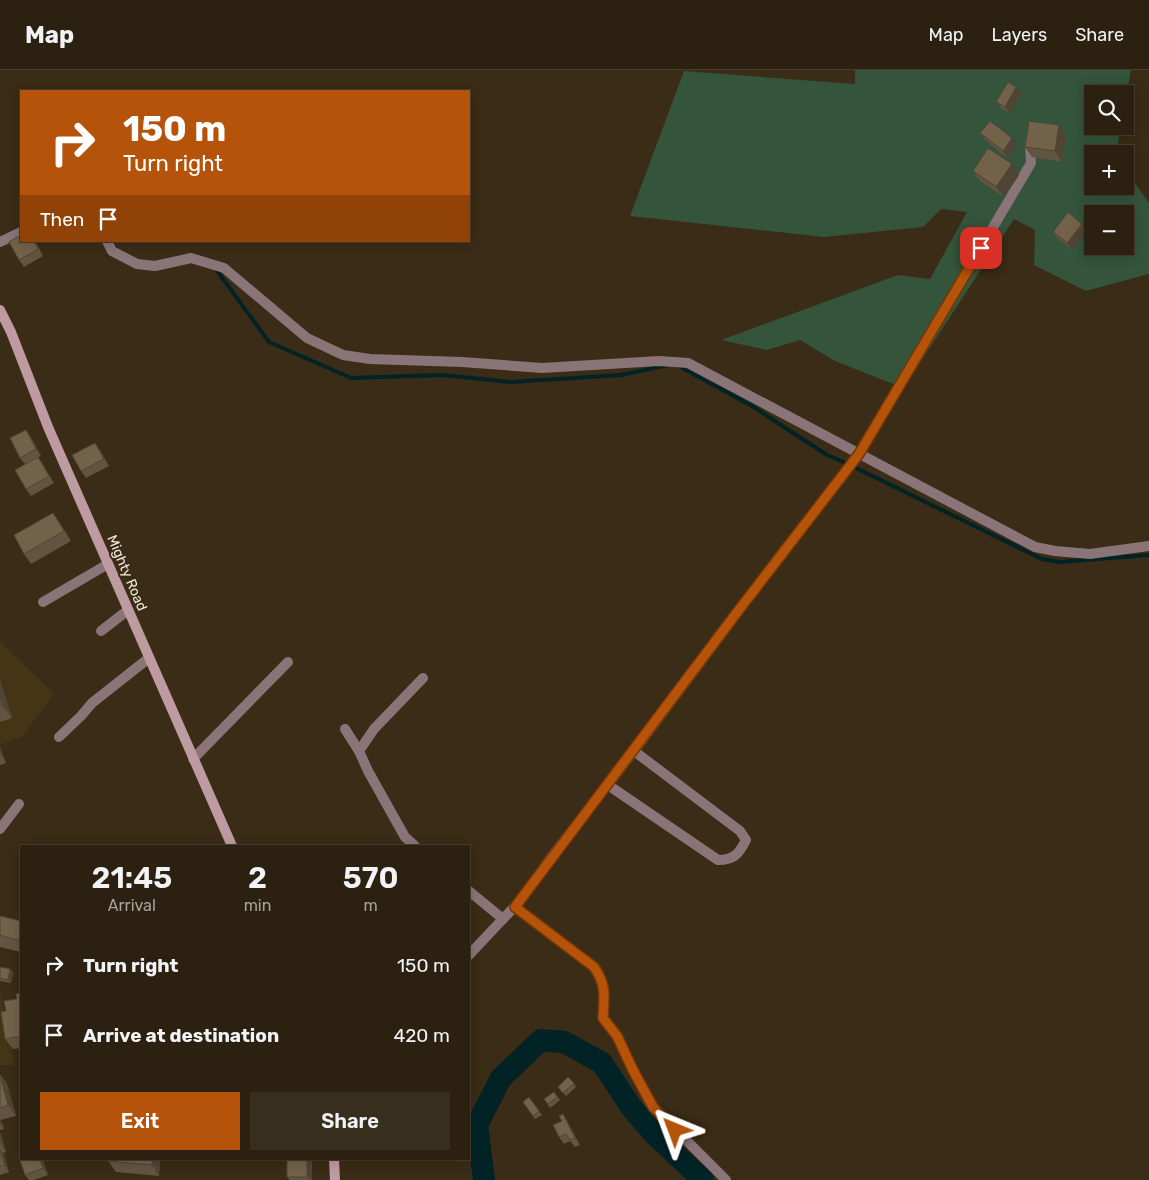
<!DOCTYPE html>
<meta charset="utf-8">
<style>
:root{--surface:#2c2110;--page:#382e1e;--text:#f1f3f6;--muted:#a6a39f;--line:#483e30;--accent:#b45309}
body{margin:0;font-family:Rubik,sans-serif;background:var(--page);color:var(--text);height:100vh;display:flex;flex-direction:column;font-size:19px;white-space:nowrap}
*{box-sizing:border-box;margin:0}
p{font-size:16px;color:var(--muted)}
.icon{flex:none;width:28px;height:28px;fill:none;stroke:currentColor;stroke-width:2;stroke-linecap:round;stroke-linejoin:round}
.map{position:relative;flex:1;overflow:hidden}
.side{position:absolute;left:20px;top:775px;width:450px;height:315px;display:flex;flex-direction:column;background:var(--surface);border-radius:0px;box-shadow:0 2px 12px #0003,0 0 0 1px var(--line)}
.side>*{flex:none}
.top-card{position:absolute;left:20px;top:20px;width:450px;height:152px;border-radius:0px;box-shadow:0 2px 12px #0003,0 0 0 1px var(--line);background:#b45309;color:#fff;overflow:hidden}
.buttons{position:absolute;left:1084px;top:15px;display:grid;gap:10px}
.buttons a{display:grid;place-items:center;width:50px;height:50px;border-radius:0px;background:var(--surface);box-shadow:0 2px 12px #0003,0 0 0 1px var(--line);font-size:25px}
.pin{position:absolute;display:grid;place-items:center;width:42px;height:42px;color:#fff;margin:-21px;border-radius:10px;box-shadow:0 2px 8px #0006}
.me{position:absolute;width:55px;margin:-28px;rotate:316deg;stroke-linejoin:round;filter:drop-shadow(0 0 4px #0008)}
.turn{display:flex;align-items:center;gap:18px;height:105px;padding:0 20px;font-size:22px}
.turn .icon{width:65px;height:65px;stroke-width:2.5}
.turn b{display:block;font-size:35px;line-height:42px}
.then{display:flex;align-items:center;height:48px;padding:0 20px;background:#0003;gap:10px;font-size:19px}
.eta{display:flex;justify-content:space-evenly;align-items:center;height:85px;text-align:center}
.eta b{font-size:30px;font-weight:600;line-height:35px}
.primary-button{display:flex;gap:10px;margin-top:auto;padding:10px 20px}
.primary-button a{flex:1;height:58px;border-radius:0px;background:var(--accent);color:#fff;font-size:20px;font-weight:600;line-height:58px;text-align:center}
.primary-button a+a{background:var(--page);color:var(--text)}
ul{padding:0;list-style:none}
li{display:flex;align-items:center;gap:15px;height:70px;padding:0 20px}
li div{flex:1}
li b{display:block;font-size:19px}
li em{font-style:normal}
header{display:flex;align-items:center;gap:30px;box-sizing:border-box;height:70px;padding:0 25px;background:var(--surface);border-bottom:1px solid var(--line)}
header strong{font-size:24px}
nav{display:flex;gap:28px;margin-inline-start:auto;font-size:18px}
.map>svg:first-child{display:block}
</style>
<header>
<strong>Map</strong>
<nav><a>Map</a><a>Layers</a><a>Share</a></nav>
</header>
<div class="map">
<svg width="1149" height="1110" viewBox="0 0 1149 1110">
<rect width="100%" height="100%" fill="#3a2c16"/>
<g fill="#463417">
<polygon points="0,572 54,623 23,666 0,675"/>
<polygon points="0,921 14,995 0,995"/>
</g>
<path fill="#34543b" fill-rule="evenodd" d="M855 0H1131L1125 32V24H1092V56H1121L1116 84H1092V116H1125V99L1149 133V204L1086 221 1034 195 1035 160 1014 149 903 319 898 316 835 291 800 270 767 280 721 270 898 205 930 209 967 142 941 139 923 157 824 167 630 146 684 1 855 14ZM1092 144H1125V176H1092Z"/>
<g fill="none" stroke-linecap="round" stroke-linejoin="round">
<g stroke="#022326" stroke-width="4">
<polyline points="215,198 269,272 351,308 442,305 511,312 621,305 668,295"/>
<polyline points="677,295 752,336 827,385 846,393"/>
<polyline points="854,397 1042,489 1060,492 1149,485"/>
</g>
<polyline stroke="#022326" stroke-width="22" points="484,1110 477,1055 501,1008 541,970 564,972 602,993 631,1037 655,1065 703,1110"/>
<g stroke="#8a7478" stroke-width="10">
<polyline points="107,171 112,181 137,194 155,196 191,188 224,198 307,268 343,285 370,289 462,292 542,298 659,291 688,293 1035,477 1055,481 1090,484 1149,476"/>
<polyline points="0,172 21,162"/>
<polyline points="43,532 108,494"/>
<polyline points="101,561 128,540"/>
<polyline points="345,659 359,681"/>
<polyline points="59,667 81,646 92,633 149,588"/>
<polyline points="193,689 288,592"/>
<path d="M608 715 718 790C734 790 739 784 746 770L740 761 634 681"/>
<polyline points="0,759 19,734"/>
<polyline points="415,776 405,767 368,701 359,681 374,659 423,608"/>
<polyline points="469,821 503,849"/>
<path d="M515 837 594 897C607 916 604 926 603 948L617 966 633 999 653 1037 726 1110"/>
<polyline points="469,885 520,831 552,786 634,681 750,526 859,384 1031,93 1030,74"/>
</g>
<g stroke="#be9ba1" stroke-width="10">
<polyline points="0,240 11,262 48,357 232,776"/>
<polyline points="334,1089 335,1110"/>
</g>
</g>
<g fill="#625440">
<polygon points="1021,24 1010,44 1001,38 996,32"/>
<polygon points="980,63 1017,75 1007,88 985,70"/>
<polygon points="1066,66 1062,92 1032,87 1025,77"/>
<polygon points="973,101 1019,105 1004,127 980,111"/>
<polygon points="1082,154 1087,161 1072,180 1057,168 1053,162"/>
<polygon points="21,171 35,171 43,186 24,197 19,190"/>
<polygon points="31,367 41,386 38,387 54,413 31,426 26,419 25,394 20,388"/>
<polygon points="100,380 109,396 86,408 81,401"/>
<polygon points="53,443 60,453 71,471 31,494 24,484"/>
<polygon points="0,610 12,648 0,652"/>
<polygon points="0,677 6,693 0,695"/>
<polygon points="0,846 21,851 21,882 0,877"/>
<polygon points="0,897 13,902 11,913 0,911"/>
<polygon points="21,923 21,978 13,979 5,969 6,941"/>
<polygon points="0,1004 7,1014 16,1046 0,1050"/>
<polygon points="574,1013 576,1017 566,1026 558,1017"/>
<polygon points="554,1022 560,1030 550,1038 544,1029"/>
<polygon points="529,1027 542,1045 535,1049 523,1032"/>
<polygon points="563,1044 567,1051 580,1075 575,1077 570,1071 564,1074 559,1067"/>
<polygon points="0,1050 2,1053 4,1059 0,1060"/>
<polygon points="0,1062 6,1082 3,1083 9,1102 0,1105"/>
<polygon points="23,1089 42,1089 48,1105 34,1110 29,1110 25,1105"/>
<polygon points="160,1089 159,1106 116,1102 108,1091"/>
<polygon points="287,1089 312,1089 312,1110 290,1110 287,1107"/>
</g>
<g fill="#504534">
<polygon points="1016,17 1021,24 1010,44 1005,37"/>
<polygon points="1059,55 1066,66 1062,92 1055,81"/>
<polygon points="1012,68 1017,75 1007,88 1003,81"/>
<polygon points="1012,94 1019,105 1004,127 996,117"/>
<polygon points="1082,154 1087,161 1072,180 1067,173"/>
<polygon points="26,360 31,367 41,386 36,379"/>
<polygon points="95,373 100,380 109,396 104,389"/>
<polygon points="38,387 43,394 54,413 49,406"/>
<polygon points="53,443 60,453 71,471 64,461"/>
<polygon points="0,610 12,648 2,635 0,627"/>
<polygon points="0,677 6,693 0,684"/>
<polygon points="10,899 13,902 11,913 8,910"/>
<polygon points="0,1004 7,1014 16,1046 8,1035"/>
<polygon points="563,1044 567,1051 580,1075 575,1068"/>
<polygon points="0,1050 2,1053 4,1059 0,1054"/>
<polygon points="0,1062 6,1082 1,1075 0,1071"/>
<polygon points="0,1079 4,1085 9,1102 4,1095"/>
<polygon points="40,1089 42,1089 43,1090 48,1105 43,1098"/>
<polygon points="152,1089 160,1089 159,1106 152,1095"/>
<polygon points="307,1089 312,1089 312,1110 310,1110 307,1107"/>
</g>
<g fill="#72624a" stroke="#504534">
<polygon points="1008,12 1016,17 1005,37 996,32"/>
<polygon points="990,51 1012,68 1003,81 980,63"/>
<polygon points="1029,51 1059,55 1055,81 1025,77"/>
<polygon points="988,78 1012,94 996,117 973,101"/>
<polygon points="1068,142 1082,154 1067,173 1053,162"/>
<polygon points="21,165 21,171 34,171 38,179 19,190 9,172"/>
<polygon points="26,360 36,379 20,388 10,368"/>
<polygon points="95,373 104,389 81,401 72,385"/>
<polygon points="38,387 49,406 26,419 15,400"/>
<polygon points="53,443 64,461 24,484 14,465"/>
<polygon points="0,627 2,635 0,635"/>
<polygon points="0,846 21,851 21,871 0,865"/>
<polygon points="0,897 10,899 8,910 0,908"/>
<polygon points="21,923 21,966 5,969 1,942 6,941 4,931 17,929 16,924"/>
<polygon points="0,1005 8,1035 0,1038"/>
<polygon points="568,1007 574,1013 563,1023 558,1017"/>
<polygon points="554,1022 557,1027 548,1034 544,1029"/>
<polygon points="529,1027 539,1041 533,1046 523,1032"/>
<polygon points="563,1044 575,1068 570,1070 566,1064 559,1067 553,1055 562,1051 559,1046"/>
<polygon points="0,1080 4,1095 0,1096"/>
<polygon points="23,1089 40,1089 43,1098 25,1105 20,1090"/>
<polygon points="109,1089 152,1089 152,1095 108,1091"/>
<rect x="287" y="1089" width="20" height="18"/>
</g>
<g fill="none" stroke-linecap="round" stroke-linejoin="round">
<g stroke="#753606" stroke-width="12">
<path id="route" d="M675 1060 653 1037 633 1000 617 966 603 948C604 926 607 916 594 897L515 837 738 541 859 384 981 178"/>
</g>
<use href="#route" stroke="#b45309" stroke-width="9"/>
</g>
<g text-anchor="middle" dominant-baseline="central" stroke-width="4" stroke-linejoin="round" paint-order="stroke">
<g font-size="14" fill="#f1e7da" stroke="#3a2c16">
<text transform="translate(127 503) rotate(67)">Mighty Road</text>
</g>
</g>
</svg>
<div class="buttons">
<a><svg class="icon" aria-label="search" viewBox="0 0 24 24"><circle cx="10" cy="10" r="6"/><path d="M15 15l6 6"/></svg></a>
<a>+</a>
<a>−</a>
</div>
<div class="pin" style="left:981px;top:178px;background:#d93025"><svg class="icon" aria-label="arrive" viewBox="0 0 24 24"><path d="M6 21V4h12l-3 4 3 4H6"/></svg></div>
<svg class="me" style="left:675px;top:1060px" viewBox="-20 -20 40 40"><path d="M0-17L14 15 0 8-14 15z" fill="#b45309" stroke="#fff" stroke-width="4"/></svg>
<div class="top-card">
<div class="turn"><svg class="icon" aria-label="right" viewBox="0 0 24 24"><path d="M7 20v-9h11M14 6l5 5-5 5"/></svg><div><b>150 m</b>Turn right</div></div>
<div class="then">Then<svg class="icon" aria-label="arrive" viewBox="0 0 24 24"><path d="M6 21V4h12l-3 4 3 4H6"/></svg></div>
</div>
<section class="side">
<div class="eta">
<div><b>21:45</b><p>Arrival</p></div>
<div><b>2</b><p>min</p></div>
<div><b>570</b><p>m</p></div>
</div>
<ul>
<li><svg class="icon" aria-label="right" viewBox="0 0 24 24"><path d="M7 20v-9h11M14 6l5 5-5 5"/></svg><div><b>Turn right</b></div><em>150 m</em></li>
<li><svg class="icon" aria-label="arrive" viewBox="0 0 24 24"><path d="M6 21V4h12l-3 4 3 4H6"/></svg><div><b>Arrive at destination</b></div><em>420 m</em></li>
</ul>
<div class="primary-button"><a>Exit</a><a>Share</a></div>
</section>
</div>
